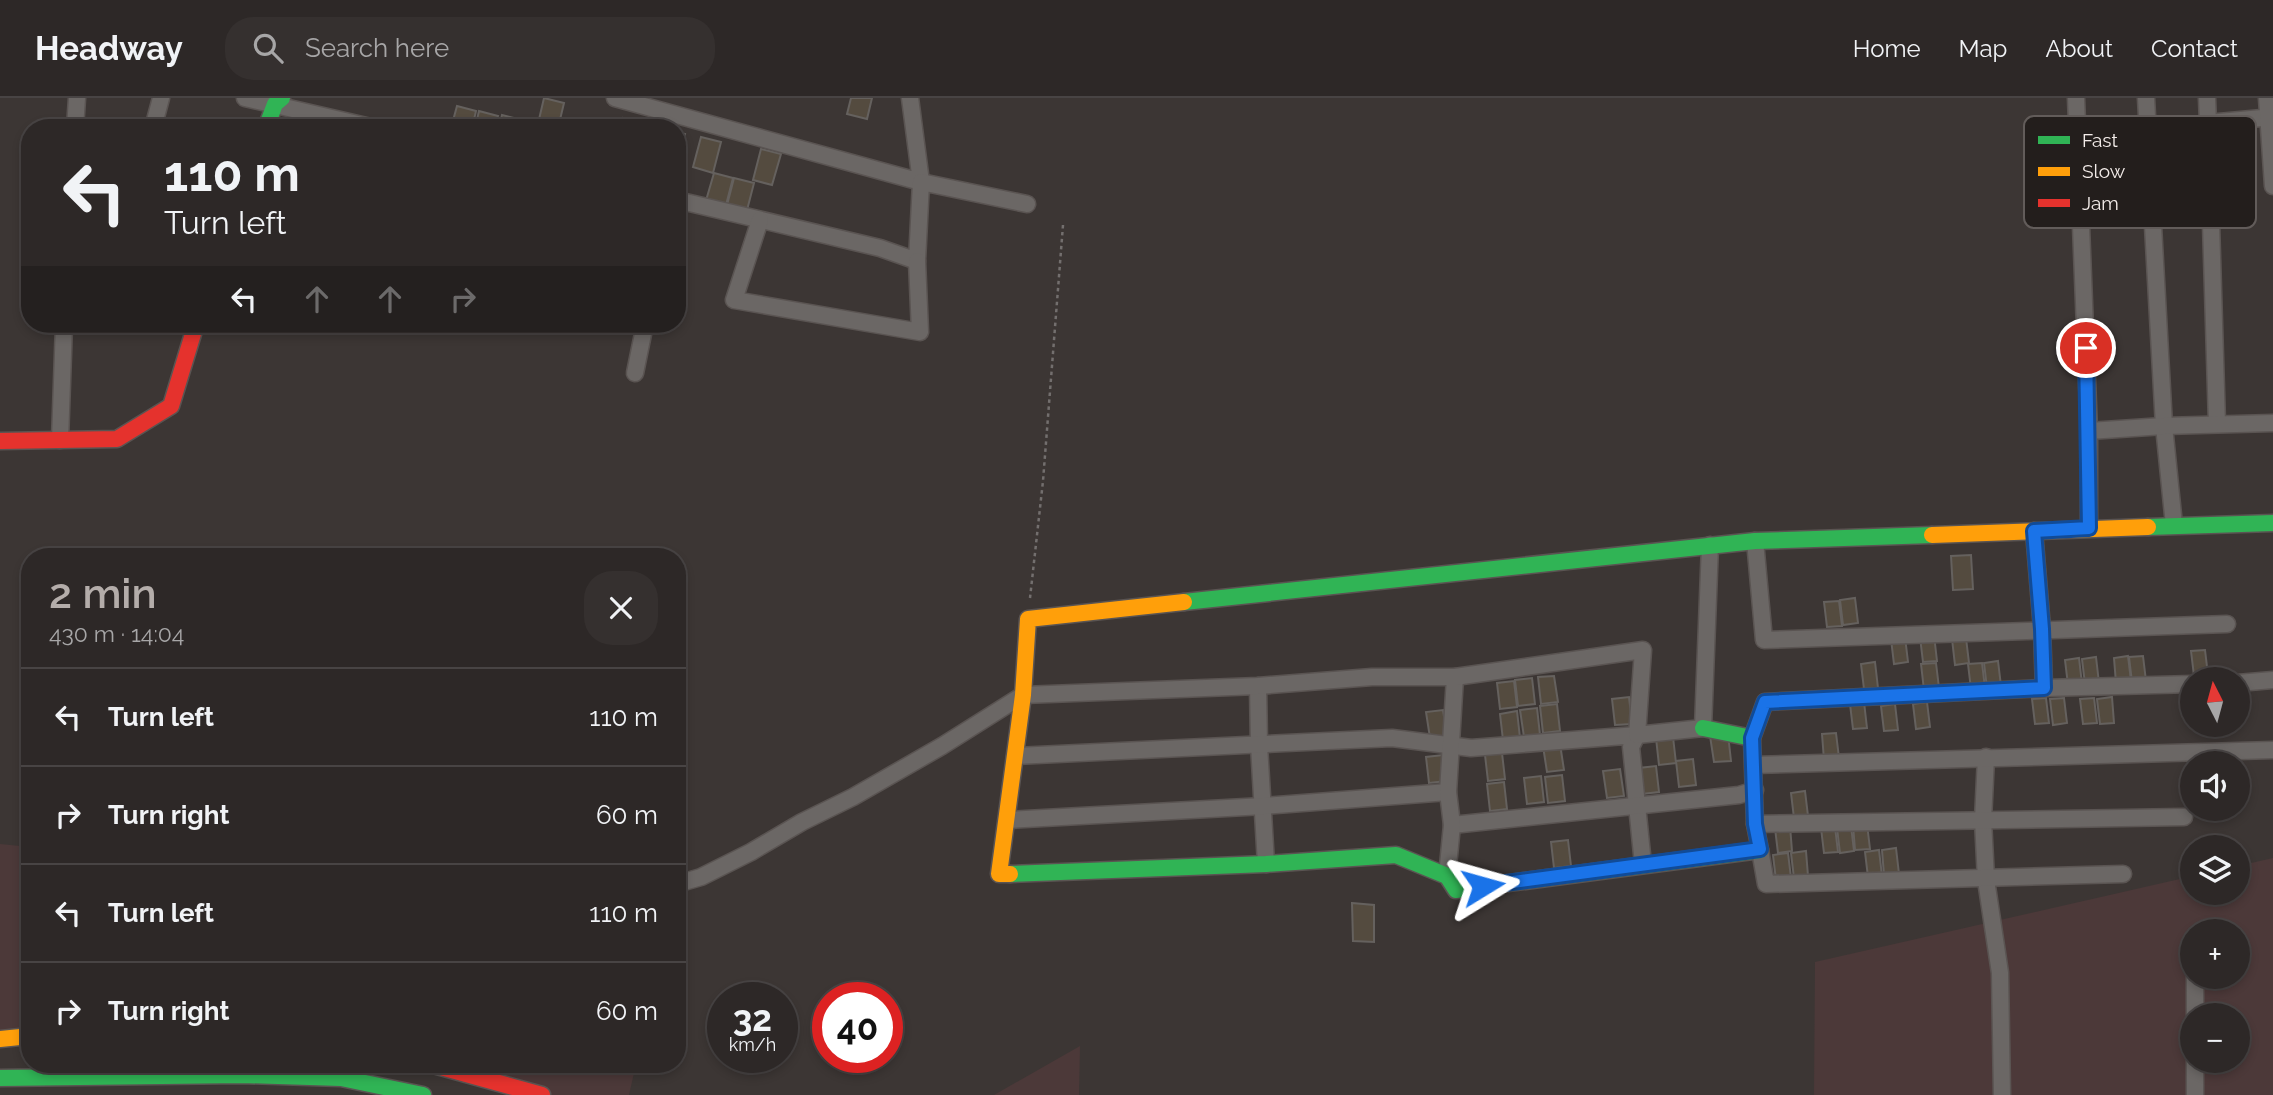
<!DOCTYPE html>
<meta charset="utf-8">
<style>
:root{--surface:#2d2827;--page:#35302f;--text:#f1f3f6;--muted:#a7a6a7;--line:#484444;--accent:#b4adaa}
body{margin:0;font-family:Raleway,sans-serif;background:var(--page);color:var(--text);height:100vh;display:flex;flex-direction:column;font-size:26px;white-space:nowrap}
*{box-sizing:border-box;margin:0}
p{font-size:23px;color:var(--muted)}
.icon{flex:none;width:38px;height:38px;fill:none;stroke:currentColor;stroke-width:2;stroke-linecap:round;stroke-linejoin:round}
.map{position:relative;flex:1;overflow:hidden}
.panel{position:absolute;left:21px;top:450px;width:665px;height:525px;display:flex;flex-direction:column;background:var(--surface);border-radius:28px;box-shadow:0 4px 10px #0003,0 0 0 2px var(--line)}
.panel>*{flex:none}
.hud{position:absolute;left:21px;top:21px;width:665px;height:214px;border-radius:28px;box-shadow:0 4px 10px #0003,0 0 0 2px var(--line);background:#2d2827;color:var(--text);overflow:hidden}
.needle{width:46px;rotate:354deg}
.tools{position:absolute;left:2180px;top:569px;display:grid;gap:14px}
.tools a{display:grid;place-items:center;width:70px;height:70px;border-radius:50%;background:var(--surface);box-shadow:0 4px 10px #0003,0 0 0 2px var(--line);font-size:35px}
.speed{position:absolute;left:707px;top:884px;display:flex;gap:14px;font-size:35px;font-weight:700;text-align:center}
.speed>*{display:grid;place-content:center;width:91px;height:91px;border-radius:50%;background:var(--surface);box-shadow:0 4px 10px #0003,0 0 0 2px var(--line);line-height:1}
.speed small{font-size:18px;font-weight:400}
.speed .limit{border:10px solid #d22;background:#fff;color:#111}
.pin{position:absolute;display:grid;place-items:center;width:60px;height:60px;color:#fff;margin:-30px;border:4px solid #fff;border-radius:50%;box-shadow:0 2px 7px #0007}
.me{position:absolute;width:77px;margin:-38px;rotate:82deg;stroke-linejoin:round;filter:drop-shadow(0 0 5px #0008)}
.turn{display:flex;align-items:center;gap:24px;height:147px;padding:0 28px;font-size:32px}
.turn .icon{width:91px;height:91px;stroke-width:2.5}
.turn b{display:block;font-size:49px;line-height:60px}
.lanes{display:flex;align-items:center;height:66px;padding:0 28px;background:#0003;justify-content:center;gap:35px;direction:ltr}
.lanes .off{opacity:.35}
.round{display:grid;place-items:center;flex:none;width:74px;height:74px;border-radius:28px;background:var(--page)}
.overview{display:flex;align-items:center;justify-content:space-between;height:119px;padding:0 28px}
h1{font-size:42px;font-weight:600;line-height:52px;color:var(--accent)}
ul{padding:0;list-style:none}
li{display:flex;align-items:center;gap:21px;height:98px;padding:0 28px;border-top:2px solid var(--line)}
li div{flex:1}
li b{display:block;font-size:26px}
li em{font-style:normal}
header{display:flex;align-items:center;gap:42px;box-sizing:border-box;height:98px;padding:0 35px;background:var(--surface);border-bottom:2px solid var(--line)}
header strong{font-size:33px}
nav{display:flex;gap:38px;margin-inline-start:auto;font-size:24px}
.search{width:490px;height:63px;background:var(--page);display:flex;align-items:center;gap:18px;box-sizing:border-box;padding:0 24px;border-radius:28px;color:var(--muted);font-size:26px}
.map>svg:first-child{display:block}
</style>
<header>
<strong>Headway</strong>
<div class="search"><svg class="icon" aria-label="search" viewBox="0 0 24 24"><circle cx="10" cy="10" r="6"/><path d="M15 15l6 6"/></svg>Search here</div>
<nav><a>Home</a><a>Map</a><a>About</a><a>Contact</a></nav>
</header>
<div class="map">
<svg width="2273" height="997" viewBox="0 0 2273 997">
<rect width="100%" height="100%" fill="#3c3634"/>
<g fill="#4c3939" fill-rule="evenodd">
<polygon points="0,746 30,749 30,947 0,947"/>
<path d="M2273 760V997H1814L1815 864 2193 778V794H2238V768ZM2193 833H2238V878H2193ZM2193 917H2238V962H2193Z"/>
<polygon points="1080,948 1079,997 994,997"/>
<polygon points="427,966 636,966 629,997 518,997"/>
</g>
<g fill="#544b3f" stroke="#65615e" stroke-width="2">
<polygon points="544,0 564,5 558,30 537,30"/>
<polygon points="851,0 872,0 867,21 847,16"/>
<polygon points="457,8 476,13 472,30 451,30"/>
<polygon points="479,13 498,18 495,30 475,30"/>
<polygon points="502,17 522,22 520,30 499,30"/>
<polygon points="623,20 642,25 641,30 620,30"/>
<polygon points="677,34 685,36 677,67"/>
<polygon points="701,39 721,44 713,75 693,69"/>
<polygon points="761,51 781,56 772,87 753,82"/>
<polygon points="714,75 733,80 725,111 705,106"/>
<polygon points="734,80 754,85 746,116 726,111"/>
<polygon points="1971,457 1973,491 1953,492 1951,458"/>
<polygon points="1855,500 1858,525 1843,527 1840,502"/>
<polygon points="1839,503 1842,528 1827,529 1824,504"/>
<polygon points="1934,537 1937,563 1923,564 1920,539"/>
<polygon points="1905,539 1908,564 1894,566 1891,541"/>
<polygon points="1966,540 1969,565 1955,567 1952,541"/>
<polygon points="2205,552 2208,577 2194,578 2191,553"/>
<polygon points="2128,558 2131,583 2116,585 2114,560"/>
<polygon points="2143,558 2146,583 2132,584 2129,559"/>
<polygon points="2096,559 2099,585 2085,586 2082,561"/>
<polygon points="2079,560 2082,586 2068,587 2065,562"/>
<polygon points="1998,563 2001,588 1987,590 1984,565"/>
<polygon points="1875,564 1878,590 1864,591 1861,566"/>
<polygon points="1936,565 1939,590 1924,592 1921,566"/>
<polygon points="1982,565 1985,590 1971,591 1968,566"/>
<polygon points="1554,578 1558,604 1541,606 1538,579"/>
<polygon points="1532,580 1535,606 1518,608 1515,582"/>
<polygon points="1514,583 1517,609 1500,611 1497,585"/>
<polygon points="1629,599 1632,626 1615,627 1612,601"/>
<polygon points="2112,599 2114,625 2100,626 2097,601"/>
<polygon points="2046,600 2049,625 2035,626 2032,601"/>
<polygon points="2064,600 2067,625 2053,627 2050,601"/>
<polygon points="2094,600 2097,625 2083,626 2080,601"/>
<polygon points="1864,604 1867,630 1853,631 1850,606"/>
<polygon points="1927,604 1930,629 1916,631 1913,606"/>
<polygon points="1557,606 1560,633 1543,635 1540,608"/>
<polygon points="1895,606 1898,632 1884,633 1881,608"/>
<polygon points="1537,610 1540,637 1524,639 1520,612"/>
<polygon points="1443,612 1447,638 1430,640 1426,614"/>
<polygon points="1517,613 1520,640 1503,642 1500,616"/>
<polygon points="1836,635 1839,660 1824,662 1822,636"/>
<polygon points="1728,636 1731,663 1714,664 1710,638"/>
<polygon points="1673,639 1676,665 1659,667 1656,640"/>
<polygon points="1560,646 1564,672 1547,674 1543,648"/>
<polygon points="1502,655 1505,681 1488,683 1485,657"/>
<polygon points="1443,657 1446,683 1429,685 1426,659"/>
<polygon points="1693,661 1696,687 1679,689 1676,663"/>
<polygon points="1656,668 1659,694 1642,696 1639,670"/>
<polygon points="1620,671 1624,698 1607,700 1603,673"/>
<polygon points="1562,677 1565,703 1548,705 1545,679"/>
<polygon points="1541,678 1544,704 1527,706 1524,680"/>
<polygon points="1504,684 1507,711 1490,713 1487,686"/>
<polygon points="1805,693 1808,718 1794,720 1791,695"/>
<polygon points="1867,726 1870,751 1855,752 1853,727"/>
<polygon points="1790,728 1792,753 1778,755 1775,730"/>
<polygon points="1851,728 1854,753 1840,755 1837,730"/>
<polygon points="1835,729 1838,754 1824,755 1821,730"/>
<polygon points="1568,742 1571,768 1554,770 1551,744"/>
<polygon points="1896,750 1899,776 1884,777 1882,752"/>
<polygon points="1879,752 1882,778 1868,779 1865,754"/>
<polygon points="1806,753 1808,778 1794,780 1791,755"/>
<polygon points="1788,755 1791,780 1776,782 1773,757"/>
<polygon points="1352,805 1374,807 1374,844 1353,843"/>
</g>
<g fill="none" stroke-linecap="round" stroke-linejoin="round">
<g stroke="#5a5452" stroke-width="19">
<g id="street">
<polyline points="245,0 375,30"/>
<polyline points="615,0 921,84 910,0"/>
<polyline points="2076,0 2089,333 2089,430"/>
<polyline points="2146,0 2164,328 2174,427"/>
<polyline points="2207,0 2208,25 2273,19"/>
<polyline points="2267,0 2273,88"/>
<polyline points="2208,25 2217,326"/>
<polyline points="75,30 77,0"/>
<polyline points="153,30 161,0"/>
<polyline points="677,102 880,150 917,163 921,84 1027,106"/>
<polyline points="760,122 734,202 920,234 917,163"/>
<polyline points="635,275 645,226"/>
<polyline points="2089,333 2164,328 2273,325"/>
<polyline points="60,342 64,226"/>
<polyline points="2034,433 2042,531 2044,590"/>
<polyline points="1755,443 1764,542 2227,526"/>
<polyline points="2238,585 2273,582"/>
<polyline points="1258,588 1259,647 1266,766"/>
<polyline points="1752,640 1765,604 2044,590 2193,586"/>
<polyline points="1015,658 1392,640 1471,650 1637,637 1631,649 1643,766"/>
<polyline points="1986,659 1983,722 1986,782 2000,875 2002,997"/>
<polyline points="1754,667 2273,652"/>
<polyline points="1007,722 1264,708 1448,694"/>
<polyline points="1755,726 2184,719"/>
<polyline points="1452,727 1739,697 1755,692"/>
<polyline points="1760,752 1766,786 2123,776"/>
<polyline points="1447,778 1452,727 1448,694 1455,579"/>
<polyline points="677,786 701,779 751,754 802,724 853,699 942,648 1023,597 1258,588 1372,579 1455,579 1643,552 1637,637 1703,630 1710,447"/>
<polyline points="2195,878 2195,917"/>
<polyline points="2195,962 2195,997"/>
</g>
</g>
<g stroke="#5a5452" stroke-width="19">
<g id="fast">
<polyline points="266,30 275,6 282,0"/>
<polyline points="2148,429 2273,425"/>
<polyline points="1184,504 1755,443 1932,437"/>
<polyline points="1010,776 1266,766 1396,757 1447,778 1456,792 1760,752 1755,726 1752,640 1703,630"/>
<polyline points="0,980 242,977 341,980 423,997"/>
</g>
</g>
<g stroke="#5a5452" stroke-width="19">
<g id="slow">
<polyline points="1932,437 2148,429"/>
<polyline points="1010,776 999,776 1023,597 1028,521 1184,504"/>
<polyline points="0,941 30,938"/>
</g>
</g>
<g stroke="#5a5452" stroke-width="19">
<g id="jam">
<polyline points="0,343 117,341 171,308 196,226"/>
<polyline points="430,966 542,997"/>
</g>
</g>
<polyline stroke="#736f6e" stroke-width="2.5" stroke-dasharray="3.5 3.5" stroke-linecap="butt" points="1030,500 1043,383 1063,127"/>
<use href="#street" stroke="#6b6765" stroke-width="16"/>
<use href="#fast" stroke="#30b455" stroke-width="16"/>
<use href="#slow" stroke="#ff9f0a" stroke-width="16"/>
<use href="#jam" stroke="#e5322d" stroke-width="16"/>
</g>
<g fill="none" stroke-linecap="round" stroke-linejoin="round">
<g stroke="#114b97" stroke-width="18">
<polyline id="route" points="1483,788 1760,751 1755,726 1752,640 1765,604 2044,590 2042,531 2034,433 2089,430 2086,250"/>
</g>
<use href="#route" stroke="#1a73e8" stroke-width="12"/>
</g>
<rect x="2024" y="18" width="232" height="112" rx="10" fill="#231e1c" stroke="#625c5a" stroke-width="2"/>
<rect x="2038" y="38" width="32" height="8" fill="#30b455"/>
<rect x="2038" y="69" width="32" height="9" fill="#ff9f0a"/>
<rect x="2038" y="101" width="32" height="8" fill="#e5322d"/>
<g font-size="19" fill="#f4edea">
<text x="2082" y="49">Fast</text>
<text x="2082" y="80">Slow</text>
<text x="2082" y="112">Jam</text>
</g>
</svg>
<div class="tools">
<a><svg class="needle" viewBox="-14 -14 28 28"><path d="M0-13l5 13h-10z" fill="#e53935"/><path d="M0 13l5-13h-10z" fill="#a7a6a7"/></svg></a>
<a><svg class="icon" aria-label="sound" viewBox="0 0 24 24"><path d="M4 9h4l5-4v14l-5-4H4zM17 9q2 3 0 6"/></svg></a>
<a><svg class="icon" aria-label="layers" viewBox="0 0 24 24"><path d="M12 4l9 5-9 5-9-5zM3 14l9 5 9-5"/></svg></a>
<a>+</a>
<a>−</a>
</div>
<div class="speed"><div>32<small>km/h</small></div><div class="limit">40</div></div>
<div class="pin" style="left:2086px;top:250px;background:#d93025"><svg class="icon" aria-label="arrive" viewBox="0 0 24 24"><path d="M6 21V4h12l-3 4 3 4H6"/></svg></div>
<svg class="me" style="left:1483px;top:788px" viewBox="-20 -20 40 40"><path d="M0-17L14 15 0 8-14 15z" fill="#1a73e8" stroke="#fff" stroke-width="4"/></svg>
<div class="hud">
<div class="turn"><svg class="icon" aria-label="left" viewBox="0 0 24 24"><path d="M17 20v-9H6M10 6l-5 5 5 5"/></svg><div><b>110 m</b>Turn left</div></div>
<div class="lanes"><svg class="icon" aria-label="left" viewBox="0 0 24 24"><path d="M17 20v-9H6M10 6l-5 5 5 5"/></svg><svg class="icon off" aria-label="ahead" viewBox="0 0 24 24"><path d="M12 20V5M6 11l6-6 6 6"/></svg><svg class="icon off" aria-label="ahead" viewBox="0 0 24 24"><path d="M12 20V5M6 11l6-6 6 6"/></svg><svg class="icon off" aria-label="right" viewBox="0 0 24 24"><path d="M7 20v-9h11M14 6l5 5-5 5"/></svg></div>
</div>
<section class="panel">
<div class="overview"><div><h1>2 min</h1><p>430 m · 14:04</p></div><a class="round"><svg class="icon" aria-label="close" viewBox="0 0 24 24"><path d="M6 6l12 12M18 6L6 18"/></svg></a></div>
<ul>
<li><svg class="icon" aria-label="left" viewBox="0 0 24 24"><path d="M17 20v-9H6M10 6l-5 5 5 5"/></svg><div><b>Turn left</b></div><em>110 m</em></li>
<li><svg class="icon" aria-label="right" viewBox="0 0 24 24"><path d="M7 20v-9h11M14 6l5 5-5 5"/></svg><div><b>Turn right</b></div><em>60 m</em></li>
<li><svg class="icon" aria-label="left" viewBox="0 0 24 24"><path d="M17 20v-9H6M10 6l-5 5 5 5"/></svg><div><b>Turn left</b></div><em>110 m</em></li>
<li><svg class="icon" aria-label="right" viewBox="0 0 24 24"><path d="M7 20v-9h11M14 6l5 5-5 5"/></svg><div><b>Turn right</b></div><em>60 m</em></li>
</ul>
</section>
</div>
